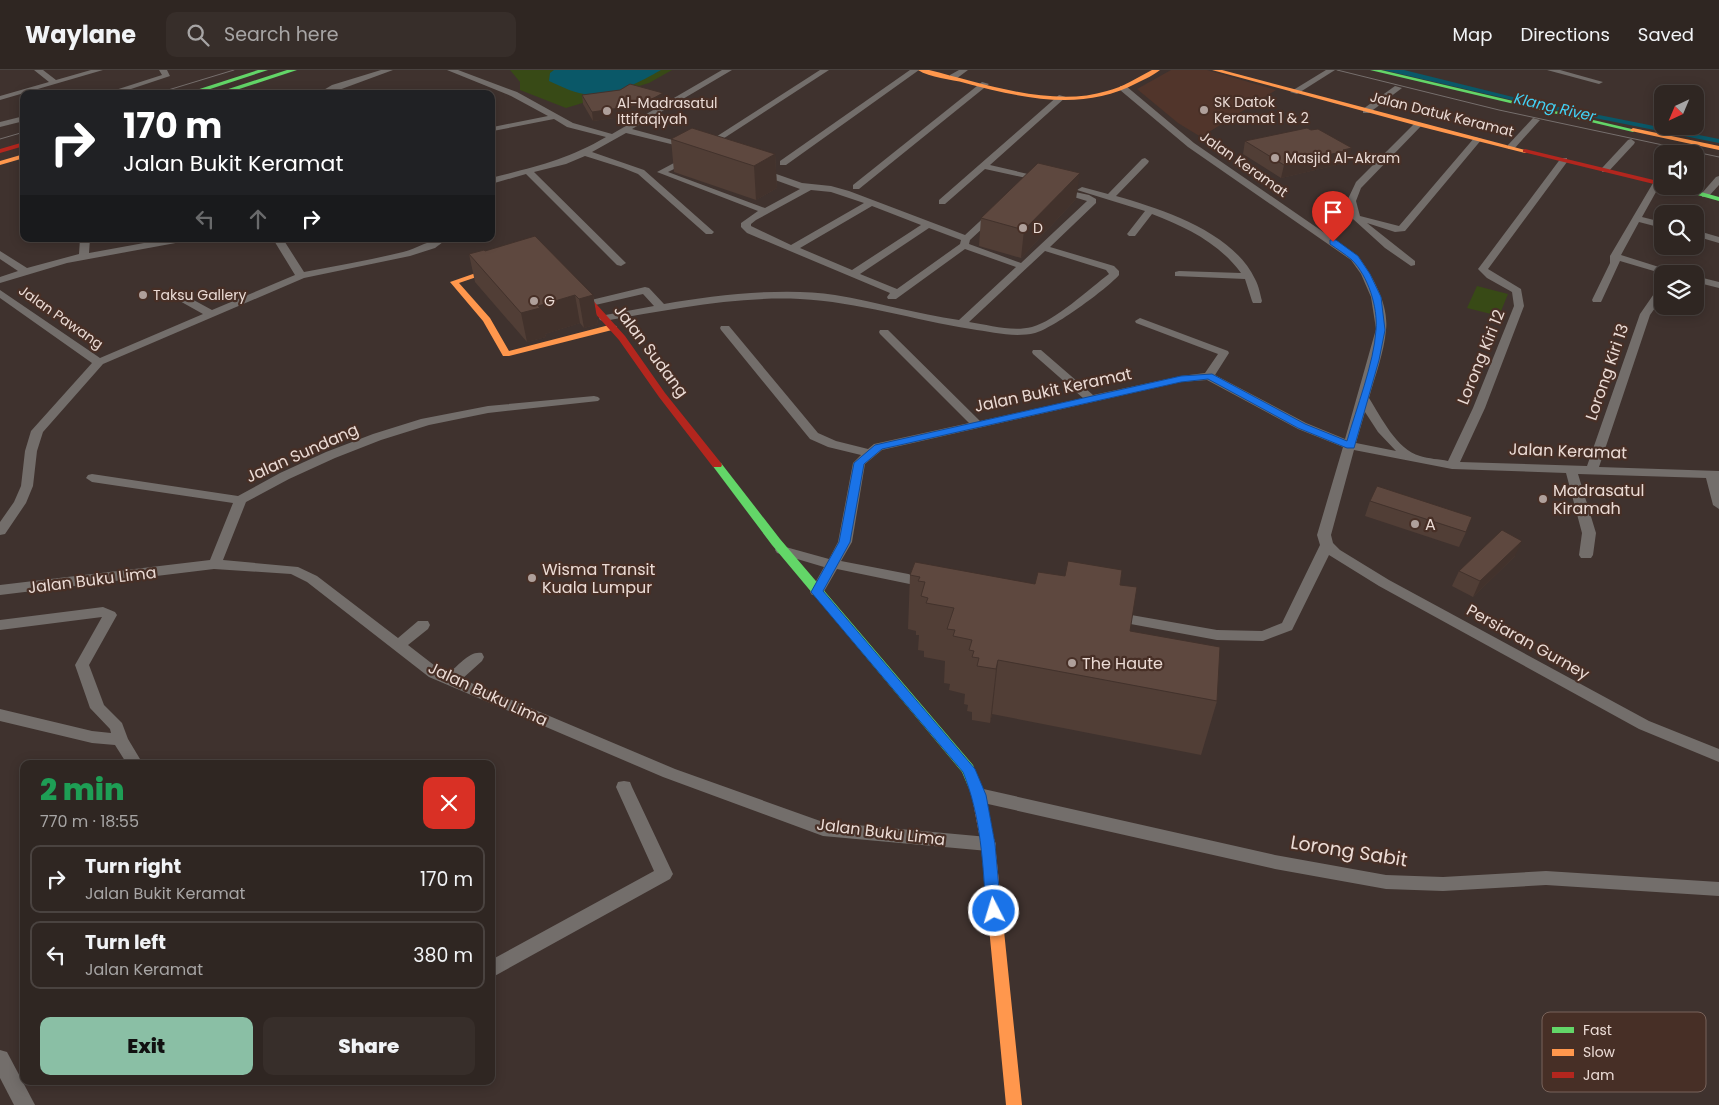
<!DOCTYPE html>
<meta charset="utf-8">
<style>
:root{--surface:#2f2622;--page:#372e2a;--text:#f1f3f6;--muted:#a7a5a5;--line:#4a4340;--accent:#8abfa5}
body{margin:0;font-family:Poppins,sans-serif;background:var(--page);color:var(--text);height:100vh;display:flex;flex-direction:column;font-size:19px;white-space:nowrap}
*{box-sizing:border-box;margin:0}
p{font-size:16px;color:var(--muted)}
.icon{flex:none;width:28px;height:28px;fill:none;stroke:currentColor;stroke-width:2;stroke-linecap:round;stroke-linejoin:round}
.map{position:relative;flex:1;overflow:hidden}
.side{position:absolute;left:20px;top:690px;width:475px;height:325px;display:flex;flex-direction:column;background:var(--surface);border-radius:10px;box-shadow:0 2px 12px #0003,0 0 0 1px var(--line)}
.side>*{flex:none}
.guide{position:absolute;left:20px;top:20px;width:475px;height:152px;border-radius:10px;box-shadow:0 2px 12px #0003,0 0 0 1px var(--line);background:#202124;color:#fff;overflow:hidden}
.needle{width:32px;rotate:224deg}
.tools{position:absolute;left:1654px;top:15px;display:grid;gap:10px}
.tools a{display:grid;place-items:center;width:50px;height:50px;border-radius:10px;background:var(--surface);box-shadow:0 2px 12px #0003,0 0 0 1px var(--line);font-size:25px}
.pin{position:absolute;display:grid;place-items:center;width:42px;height:42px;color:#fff;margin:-51px -21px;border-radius:50% 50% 50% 0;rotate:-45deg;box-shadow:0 0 5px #0007}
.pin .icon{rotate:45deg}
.me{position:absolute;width:55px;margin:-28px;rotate:355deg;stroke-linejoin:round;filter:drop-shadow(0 0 4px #0008)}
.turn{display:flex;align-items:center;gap:18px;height:105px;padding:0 20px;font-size:22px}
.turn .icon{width:65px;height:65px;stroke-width:2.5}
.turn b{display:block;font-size:35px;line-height:42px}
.lanes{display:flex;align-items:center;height:48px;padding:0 20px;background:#0003;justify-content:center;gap:25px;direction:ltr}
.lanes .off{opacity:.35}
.round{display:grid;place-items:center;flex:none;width:52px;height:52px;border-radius:10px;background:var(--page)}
.headline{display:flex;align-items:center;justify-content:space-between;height:85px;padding:0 20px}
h1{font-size:30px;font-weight:800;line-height:38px;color:#1e9e55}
.action{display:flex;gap:10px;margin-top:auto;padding:10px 20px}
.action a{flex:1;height:58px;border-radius:10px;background:var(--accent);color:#111;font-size:20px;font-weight:800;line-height:58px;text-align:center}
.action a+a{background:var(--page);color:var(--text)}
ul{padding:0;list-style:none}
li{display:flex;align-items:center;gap:15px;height:68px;margin:0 10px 8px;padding:0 10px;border:2px solid var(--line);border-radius:10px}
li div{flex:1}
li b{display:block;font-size:19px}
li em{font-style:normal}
header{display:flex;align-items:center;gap:30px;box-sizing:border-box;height:70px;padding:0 25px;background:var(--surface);border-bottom:1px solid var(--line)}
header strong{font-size:24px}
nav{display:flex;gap:28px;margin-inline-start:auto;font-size:18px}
.search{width:350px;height:45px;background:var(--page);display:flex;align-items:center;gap:12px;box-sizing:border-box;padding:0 18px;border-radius:10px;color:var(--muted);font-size:19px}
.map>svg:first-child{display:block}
</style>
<header>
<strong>Waylane</strong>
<div class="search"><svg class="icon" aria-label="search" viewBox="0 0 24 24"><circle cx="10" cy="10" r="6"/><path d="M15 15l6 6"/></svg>Search here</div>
<nav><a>Map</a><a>Directions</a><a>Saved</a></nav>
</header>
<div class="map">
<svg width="1719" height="1035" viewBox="0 0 1719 1035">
<rect width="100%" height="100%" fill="#3f322e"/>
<polygon fill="#51352b" points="1171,0 1207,0 1276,20 1201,67 1178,53 1137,19"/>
<g fill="#384a16">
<polygon points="510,0 672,0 649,13 566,38 520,20 520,12"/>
<polygon points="1477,216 1508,224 1499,246 1467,238"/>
</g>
<g fill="#0a5868">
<path d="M554 0H661C641 11 616 26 591 25 576 24 562 17 549 11L550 3Z"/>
<polygon points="1383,0 1404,0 1529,31 1719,69 1719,73 1555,40"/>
</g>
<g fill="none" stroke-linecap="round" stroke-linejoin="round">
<g fill="#736e6b" fill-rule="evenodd">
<polygon points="34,0 43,0 56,10 91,0 103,0 0,30 0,26 49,12"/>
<polygon points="159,0 167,0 170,6 116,24 103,24 162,5"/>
<polygon points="381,0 393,0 328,24 317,24 332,15"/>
<path d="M447 0H458L517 22 573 53 612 64 722 0H732L632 59 691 75V79L626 63 592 82 644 100 714 162 712 164H706L638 104 623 98 585 86 566 94 534 102 626 193 621 196 617 195 526 104 491 114V108C534 97 567 90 606 67L567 57 554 49 493 61V57L548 46 511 26Z"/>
<polygon points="820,0 829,0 715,74 708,72"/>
<polygon points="910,0 919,0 786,95 780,95 780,91"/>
<polygon points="959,0 968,0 956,9 950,9 950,5"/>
<polygon points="1326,0 1335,0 1297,24 1290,22"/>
<polygon points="1547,0 1560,0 1603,12 1599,14"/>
<polygon points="982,12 989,14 859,119 853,119 853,115"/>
<path d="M1120 16H1126L1194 73 1358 186C1373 206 1389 235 1386 260 1384 283 1375 306 1369 328 1381 347 1397 380 1420 386 1429 389 1439 389 1448 391L1473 338 1514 236 1512 222 1487 208 1478 199 1561 88H1567V92L1488 199 1521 219 1524 236 1485 338 1460 392 1587 396 1640 244 1658 218 1662 217V228L1650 245 1599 397 1719 401V439L1713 435 1706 408 1578 404 1596 463 1593 485 1591 488H1581L1579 485 1582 463 1566 403 1452 399 1354 380 1331 465 1333 473 1340 480 1389 510 1649 651 1719 679V692L1639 659 1379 516 1329 485 1292 560 1263 571 1217 570 1109 550 1107 547 1109 544 1114 542 1217 560 1262 561 1282 553 1320 475 1317 465 1343 377 1298 359 1207 310 1181 312 882 380 865 394 852 472 841 491 929 508 934 510 936 513 934 516 929 518 837 499 822 525H812L810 522 824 497 777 483 775 480 777 477 782 476 829 489 838 472 853 393 861 385 828 377 810 369 721 260 720 258 721 256H729L818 363 836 371 868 379 874 374 969 353 880 264 879 262 880 260H888L980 351 1083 328 1033 284 1032 282 1033 280H1041L1093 325 1181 306 1205 303 1218 284 1136 253 1135 251 1140 248 1228 281 1229 283 1215 305 1306 353 1345 369 1376 259 1371 227 1361 204 1351 190 1188 77 1120 20ZM1365 342 1378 362 1396 381 1356 373Z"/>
<polygon points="1395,16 1402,18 1369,43 1363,43 1363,39"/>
<polygon points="1059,25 1066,27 990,95 1045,108 1045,112 985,99 945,134 939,134 939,130"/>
<polygon points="24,46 24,51 0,57 0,52"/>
<polygon points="1533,48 1540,50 1514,79 1508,79 1508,75"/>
<polygon points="1416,52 1423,54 1361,118 1356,131 1360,146 1399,156 1475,67 1482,69 1405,161 1395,162 1367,153 1415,191 1415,195 1411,196 1385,178 1353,149 1348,143 1347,131 1356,112"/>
<polygon points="1631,69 1635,72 1634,74 1608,102 1602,102 1602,98 1628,70"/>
<path d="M689 85 693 88 692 90 668 102 765 138 800 119 756 103V99L759 98 802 113 831 116 849 121 965 165 992 140H998V144L970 170 969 174 1021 193 1087 131 1057 122V118L1089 125 1096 129V133L1050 177 1114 196 1119 201V205C1107 219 1052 259 1035 263 1014 268 992 262 971 259 914 250 858 232 800 229 734 226 668 240 604 251L600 250 599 248 600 246 654 236 643 224 591 236 587 235 586 233 587 231 645 217 649 218 664 234C714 225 785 217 835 225 877 232 917 244 959 250L1016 197 965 179 896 229H888L887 227 890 223 747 163 741 157V153L758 141 657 102ZM811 120 831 122 864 133 791 175 751 156V154L756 150ZM872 136 921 155 852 200 800 178ZM929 158 961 170 960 174 897 219 860 204ZM1045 181 1106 200 1109 204C1089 219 1055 251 1032 257 1012 262 989 255 969 252Z"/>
<path d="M1145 88 1149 91 1148 93 1116 126C1162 139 1233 162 1255 209 1259 216 1260 224 1262 231L1261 233H1253L1252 231 1245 209 1175 206V202L1179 201 1241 203C1219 173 1186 157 1152 144L1135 166H1129L1127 164 1145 141 1077 120 1082 117 1108 124 1142 89Z"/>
<polygon points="1719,106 1719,115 1708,127 1702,127 1702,123 1716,107"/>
<polygon points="1657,110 1661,113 1642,147 1662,152 1662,158 1639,152 1621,185 1681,204 1664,204 1620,191 1602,230 1601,232 1593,232 1592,230 1610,193 1610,186 1653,113"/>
<polygon points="1695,160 1719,167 1719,173 1695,166"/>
<polygon points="80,169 90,169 89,183 166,169 186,169 181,172 67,193 0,213 0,207 18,201 0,189 0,181 27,198 79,184"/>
<path d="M273 169H283L304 202C337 196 370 190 403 182 418 178 432 168 447 169L435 178 410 186 304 208 103 294 43 362 37 381 33 416 26 433 5 464 0 465V452L14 432 21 416 25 381 31 361 92 293 0 228V220L100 288 203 244 169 225 168 223 169 221H177L212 240 295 205Z"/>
<polygon points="1695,206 1719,212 1719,218 1695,212"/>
<path d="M594 326 598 327 600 329 598 331 488 343 429 355 381 370 335 388 289 409 246 432 223 490 298 497 317 506 398 568 418 551H428L430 555 428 559 408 575 439 599 449 603C458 596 470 580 482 583L484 587 482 591 462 609 675 699 823 752 988 767 994 769 996 774 994 779 988 781 823 766 663 707 429 607 307 512 291 504 214 499 0 525V515L210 490 233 433 92 412 86 408 88 405 92 404 238 426 280 403 326 382 373 364 421 349 488 336Z"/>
<polygon points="103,537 115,542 117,545 89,595 104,635 122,653 128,669 143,694 127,694 115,675 92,673 0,651 0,639 92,661 111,663 110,659 90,638 75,595 102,547 0,560 0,550"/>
<polygon points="624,711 630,712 632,717 673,804 670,809 491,908 491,890 654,801 616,717 618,712"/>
<polygon points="979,718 1275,785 1386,805 1443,807 1546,801 1719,812 1719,826 1546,815 1443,821 1386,819 1275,799 979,732 973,730 971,725 973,720"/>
<polygon points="0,980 7,982 35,1035 14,1035 0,1008"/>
</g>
<g fill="#63d668" fill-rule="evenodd">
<polygon points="258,0 268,0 195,24 184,24"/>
<polygon points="287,0 297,0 224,24 213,24"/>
<polygon points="1370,0 1381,0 1636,60 1633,62"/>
<polygon points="1665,116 1679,116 1719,127 1719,131"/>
<polygon points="717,392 721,393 780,469 973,695 986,727 984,731 979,732 974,731 962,702 772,475 712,395"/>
</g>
<g fill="#ff974d" fill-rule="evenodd">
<path d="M918 0H929C982 13 1052 38 1107 21 1123 17 1137 8 1152 0H1160C1154 5 1145 9 1137 13 1083 42 1022 28 965 13 951 9 930 8 918 0Z"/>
<polygon points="1212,0 1222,0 1529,81 1525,83 1422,57"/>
<polygon points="1633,58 1719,76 1719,80 1631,61 1630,60"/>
<polygon points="24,84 24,88 0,95 0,91"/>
<polygon points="496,196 503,198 459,213 490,248 509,281 613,254 617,257 616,259 509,286 503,286 483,251 450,212"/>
<polygon points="979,722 984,723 986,727 995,774 1022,1035 1006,1035 981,774 972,727 974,723"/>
</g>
<g fill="#b3261e" fill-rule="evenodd">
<polygon points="24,72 24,76 0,83 0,79"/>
<polygon points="1525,79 1662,112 1662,116 1523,82 1523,80"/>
<polygon points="577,215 580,216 625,266 665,323 721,393 722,395 721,397 713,397 659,327 619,270 574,220 573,218"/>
</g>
<g stroke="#766f6d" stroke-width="1">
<polyline points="1337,0 1499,40 1719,87"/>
<polyline points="155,24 234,0"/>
<polyline points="0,69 24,62"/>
</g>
</g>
<g fill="#513e36">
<polygon points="582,25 664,32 642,44 593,51 583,34"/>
<polygon points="671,69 775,84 777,118 756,130 674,102"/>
<polygon points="1245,71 1349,91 1342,92 1341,94 1281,108 1243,84"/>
<polygon points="1076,129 1021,188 979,176 981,148"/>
<polygon points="485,181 593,225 598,254 584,258 580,253 545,264 546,267 527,272 475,212 469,184"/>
<polygon points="1370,431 1466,462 1459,477 1365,446"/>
<polygon points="1515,486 1473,527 1452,516 1459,501"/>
<polygon points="910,505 1035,514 1120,515 1130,561 1217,631 1201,685 992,644 990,653 972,650 972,642 967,641 968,635 964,634 965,624 949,620 950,614 944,613 945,591 924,587 924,581 918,580 919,565 916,565 916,561 908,559"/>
</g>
<g fill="#42322c">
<polygon points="663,23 664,32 642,44 593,51 592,42"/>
<polygon points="1352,78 1349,91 1342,92 1341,94 1281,108 1284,95"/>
<polygon points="775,84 777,118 756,130 754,96"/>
<polygon points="1080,103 1076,129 1021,188 1024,160"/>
<polygon points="575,225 580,253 545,264 546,267 527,272 521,243 538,236"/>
<polygon points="593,225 598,254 584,258 579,229"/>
<polygon points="1522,471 1515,486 1473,527 1480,511"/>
<polygon points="998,590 992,644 990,653 996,599"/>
</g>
<g fill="#5e483f" stroke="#42322c">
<polygon points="630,14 663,23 641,35 592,42 582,25 620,20"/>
<polygon points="692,58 775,84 754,96 671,69"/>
<polygon points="1307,58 1311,60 1318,59 1352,78 1343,80 1345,81 1284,95 1245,71"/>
<polygon points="1038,93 1080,103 1024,160 981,148"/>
<polygon points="535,166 593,225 579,229 575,225 538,236 540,238 521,243 469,184 484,180 485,181"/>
<polygon points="1377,416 1472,447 1466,462 1370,431"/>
<polygon points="1502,460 1522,471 1480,511 1459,501"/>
<polygon points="1068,491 1122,500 1120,515 1137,517 1130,561 1220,577 1217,631 998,590 996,599 977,596 979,588 972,587 974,581 969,580 972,570 953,566 955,560 947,559 954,538 926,533 928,528 921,526 925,512 918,511 920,507 910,505 915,492 1035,514 1038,502 1065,506"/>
</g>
<path fill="#1a73e8" stroke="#114b97" d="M1330 170H1336L1358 186 1370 204 1381 227 1385 260 1379 290 1354 378H1347L1298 358 1208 309 1181 312 882 379 864 394 850 472 823 521 975 699 986 725 995 774 1001 841 999 845 994 847 989 845 986 841C983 794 981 746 963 702L811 522 839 472 854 393 875 375 1181 306 1212 304 1305 354 1347 371C1356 339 1374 293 1376 260 1378 237 1368 206 1352 190 1345 184 1337 179 1330 174Z"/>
<g fill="#afa09b" stroke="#472f26" stroke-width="2">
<circle cx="1204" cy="40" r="5"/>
<circle cx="607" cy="41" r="5"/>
<circle cx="1275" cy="88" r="5"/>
<circle cx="1023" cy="158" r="5"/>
<circle cx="143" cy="225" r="5"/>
<circle cx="534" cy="231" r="5"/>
<circle cx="1543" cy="429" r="5"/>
<circle cx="1415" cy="454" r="5"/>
<circle cx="532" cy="508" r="5"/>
<circle cx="1072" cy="593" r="5"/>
</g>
<g text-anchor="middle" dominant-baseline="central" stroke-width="4.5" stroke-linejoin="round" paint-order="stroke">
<g font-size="14" fill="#ebdbd5" stroke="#472f26" text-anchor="start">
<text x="1214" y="32">SK Datok<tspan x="1214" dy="16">Keramat 1 &amp; 2</tspan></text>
<text x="617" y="33">Al-Madrasatul<tspan x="617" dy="16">Ittifaqiyah</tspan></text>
<text x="1285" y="88">Masjid Al-Akram</text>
<text x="1033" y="158">D</text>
<text x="153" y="225">Taksu Gallery</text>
<text x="544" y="231">G</text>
</g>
<g font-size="14" fill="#ebdbd5" stroke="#472f26">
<text transform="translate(1442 44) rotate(14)">Jalan Datuk Keramat</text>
<text transform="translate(1244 94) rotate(35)">Jalan Keramat</text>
<text transform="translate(61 247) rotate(35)">Jalan Pawang</text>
</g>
<g font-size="15" font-style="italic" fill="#42d1f4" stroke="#472f26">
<text transform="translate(1555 37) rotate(13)">Klang River</text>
</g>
<g font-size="16" fill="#ebdbd5" stroke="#472f26">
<text transform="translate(651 281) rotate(53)">Jalan Sudang</text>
<text transform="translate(1481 287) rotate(-68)">Lorong Kiri 12</text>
<text transform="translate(1607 302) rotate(-71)">Lorong Kiri 13</text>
<text transform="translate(1053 320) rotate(-12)">Jalan Bukit Keramat</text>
<text transform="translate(1568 381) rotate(2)">Jalan Keramat</text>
<text transform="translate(302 383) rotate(-24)">Jalan Sundang</text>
<text transform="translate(92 510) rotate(-7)">Jalan Buku Lima</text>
<text transform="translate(1528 572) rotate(29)">Persiaran Gurney</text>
<text transform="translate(488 624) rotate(25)">Jalan Buku Lima</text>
<text transform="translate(881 762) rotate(7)">Jalan Buku Lima</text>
</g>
<g font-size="16" fill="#ebdbd5" stroke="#472f26" text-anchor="start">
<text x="1553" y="420">Madrasatul<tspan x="1553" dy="18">Kiramah</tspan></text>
<text x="1425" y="454">A</text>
<text x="542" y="499">Wisma Transit<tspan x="542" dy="18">Kuala Lumpur</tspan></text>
<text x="1082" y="593">The Haute</text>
</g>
<g font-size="19" fill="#ebdbd5" stroke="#472f26">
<text transform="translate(1349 781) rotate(9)">Lorong Sabit</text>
</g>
</g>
<rect x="1542" y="942" width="164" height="80" rx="8" fill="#472f26" stroke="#78635b" stroke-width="1"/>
<rect x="1552" y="957" width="22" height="6" fill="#63d668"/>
<rect x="1552" y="979" width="22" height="7" fill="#ff974d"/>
<rect x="1552" y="1002" width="22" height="6" fill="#b3261e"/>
<g font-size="14" fill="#ebdbd5">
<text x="1583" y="965">Fast</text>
<text x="1583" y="987">Slow</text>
<text x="1583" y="1010">Jam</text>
</g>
</svg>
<div class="tools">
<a><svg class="needle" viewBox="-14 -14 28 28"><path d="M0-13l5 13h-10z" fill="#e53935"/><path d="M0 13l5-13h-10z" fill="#a7a5a5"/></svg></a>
<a><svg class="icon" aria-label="sound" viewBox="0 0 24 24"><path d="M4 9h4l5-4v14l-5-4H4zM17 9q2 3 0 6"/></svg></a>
<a><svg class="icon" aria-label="search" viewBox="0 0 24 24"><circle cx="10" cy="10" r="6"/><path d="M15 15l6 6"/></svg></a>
<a><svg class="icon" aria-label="layers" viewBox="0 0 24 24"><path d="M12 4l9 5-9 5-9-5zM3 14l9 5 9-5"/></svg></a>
</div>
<div class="pin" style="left:1333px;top:172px;background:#d93025"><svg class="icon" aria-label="arrive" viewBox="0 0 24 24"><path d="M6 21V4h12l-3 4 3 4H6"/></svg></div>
<svg class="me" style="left:994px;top:841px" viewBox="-20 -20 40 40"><circle r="17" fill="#1a73e8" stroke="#fff" stroke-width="3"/><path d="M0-11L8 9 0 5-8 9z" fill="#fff"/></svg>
<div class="guide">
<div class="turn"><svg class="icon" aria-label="right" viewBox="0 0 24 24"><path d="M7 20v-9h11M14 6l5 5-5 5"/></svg><div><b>170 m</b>Jalan Bukit Keramat</div></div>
<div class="lanes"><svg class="icon off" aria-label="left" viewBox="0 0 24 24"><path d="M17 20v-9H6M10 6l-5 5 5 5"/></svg><svg class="icon off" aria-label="ahead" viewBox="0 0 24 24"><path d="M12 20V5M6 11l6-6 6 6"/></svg><svg class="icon" aria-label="right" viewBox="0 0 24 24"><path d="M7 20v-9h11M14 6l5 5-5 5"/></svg></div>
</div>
<section class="side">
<div class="headline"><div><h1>2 min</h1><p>770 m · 18:55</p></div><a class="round" style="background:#d93025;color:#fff"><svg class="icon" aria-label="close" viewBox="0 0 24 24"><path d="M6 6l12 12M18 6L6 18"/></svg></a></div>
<ul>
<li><svg class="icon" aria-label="right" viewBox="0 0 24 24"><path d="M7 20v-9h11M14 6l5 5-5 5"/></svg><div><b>Turn right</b><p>Jalan Bukit Keramat</p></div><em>170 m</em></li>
<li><svg class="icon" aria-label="left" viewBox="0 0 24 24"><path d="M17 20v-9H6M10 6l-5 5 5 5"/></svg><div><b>Turn left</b><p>Jalan Keramat</p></div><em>380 m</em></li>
</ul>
<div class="action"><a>Exit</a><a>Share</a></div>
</section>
</div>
